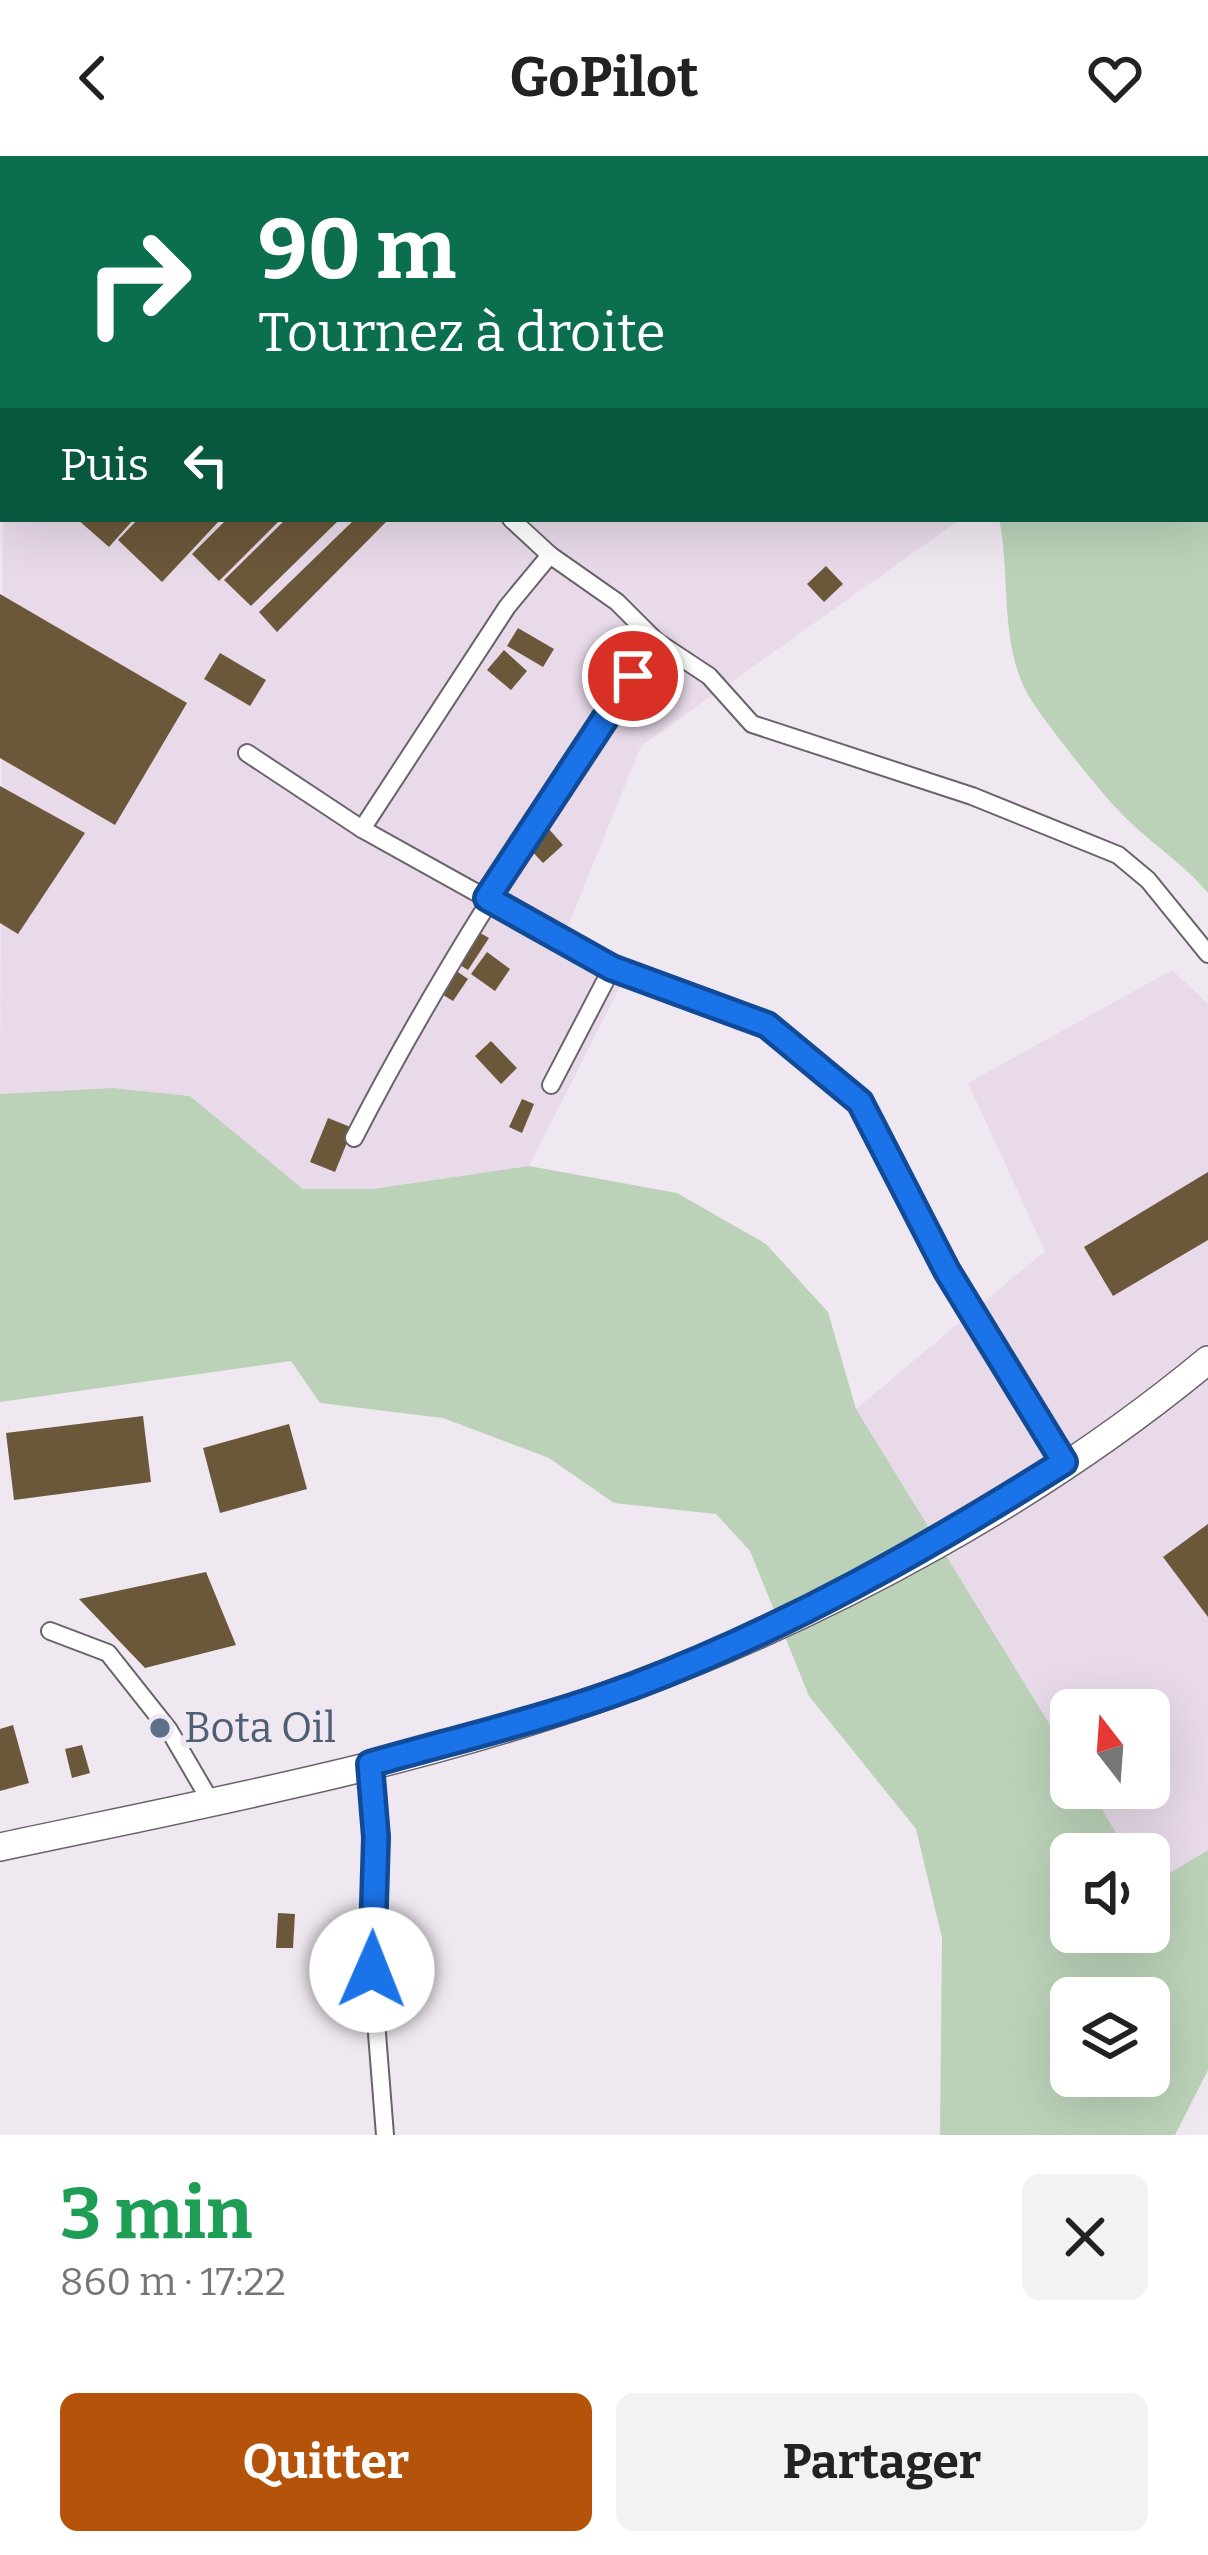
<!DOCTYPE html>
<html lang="fr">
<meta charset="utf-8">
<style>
:root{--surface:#fff;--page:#f2f2f2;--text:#222;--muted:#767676;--accent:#b45309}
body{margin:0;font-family:Bitter,serif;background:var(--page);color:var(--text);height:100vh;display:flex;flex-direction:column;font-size:45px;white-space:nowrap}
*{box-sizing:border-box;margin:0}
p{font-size:39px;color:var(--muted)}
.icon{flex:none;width:66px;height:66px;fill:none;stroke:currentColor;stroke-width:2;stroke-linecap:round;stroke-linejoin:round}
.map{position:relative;height:1979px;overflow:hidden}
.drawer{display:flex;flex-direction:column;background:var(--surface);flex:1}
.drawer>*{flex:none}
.banner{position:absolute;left:0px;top:0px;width:1209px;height:366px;box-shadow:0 12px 48px #0002;background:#0b6e4f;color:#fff;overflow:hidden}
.needle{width:78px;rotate:343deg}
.tools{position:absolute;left:1050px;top:1533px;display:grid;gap:24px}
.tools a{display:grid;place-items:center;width:120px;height:120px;border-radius:18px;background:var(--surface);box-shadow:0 12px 48px #0002;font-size:60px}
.pin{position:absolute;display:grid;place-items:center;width:102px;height:102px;color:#fff;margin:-51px;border:6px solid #fff;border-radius:50%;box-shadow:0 3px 12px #0007}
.me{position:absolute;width:132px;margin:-66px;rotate:1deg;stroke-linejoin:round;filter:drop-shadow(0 0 9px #0008)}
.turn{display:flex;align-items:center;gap:42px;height:252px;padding:0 60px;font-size:54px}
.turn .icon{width:156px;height:156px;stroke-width:2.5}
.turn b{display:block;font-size:84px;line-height:102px}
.then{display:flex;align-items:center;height:114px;padding:0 60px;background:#0003;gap:24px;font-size:45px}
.round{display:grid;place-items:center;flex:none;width:126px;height:126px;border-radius:18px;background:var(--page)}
.headline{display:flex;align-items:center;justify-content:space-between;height:204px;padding:0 60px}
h1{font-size:72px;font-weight:700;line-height:90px;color:#1e9e55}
.primary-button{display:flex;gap:24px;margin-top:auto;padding:24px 60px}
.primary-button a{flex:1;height:138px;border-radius:18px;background:var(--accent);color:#fff;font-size:48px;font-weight:700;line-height:138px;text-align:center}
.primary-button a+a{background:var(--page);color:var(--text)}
header{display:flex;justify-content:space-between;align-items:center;height:156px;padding:0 60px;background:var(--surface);font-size:54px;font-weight:700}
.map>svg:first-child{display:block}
</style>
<header><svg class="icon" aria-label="back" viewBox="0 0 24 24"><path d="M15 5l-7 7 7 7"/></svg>GoPilot<svg class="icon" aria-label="heart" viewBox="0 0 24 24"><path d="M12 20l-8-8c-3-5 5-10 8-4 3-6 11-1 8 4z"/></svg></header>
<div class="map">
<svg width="1208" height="1979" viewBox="0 0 1208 1979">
<rect width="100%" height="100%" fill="#f0e8f1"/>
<g fill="#e8dae9">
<polygon points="309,0 871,0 873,3 306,3"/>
<polygon points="3,316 3,363 961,363 641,590 566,775 630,811 529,1010 373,1033 303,1033 190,940 112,932 0,938"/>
<polygon points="1172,814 1208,848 1208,1694 1151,1733 1149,1698 1129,1698 1089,1632 1149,1632 1149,1554 1071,1554 1071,1603 856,1253 1045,1095 968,927"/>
</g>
<g fill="#bbd2b8" fill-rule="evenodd">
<path d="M871 0H1208V737C1181 705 1147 685 1119 655 1100 636 1039 559 1027 537 999 484 1011 419 999 363H1206V3Z"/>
<path d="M112 932 190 940 303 1033H373L529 1010 677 1037 766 1088 828 1156 856 1253 1071 1603V1632H1089L1129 1698H1071V1776H1149V1730L1208 1694V1914L1175 1979H940L942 1782 916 1673 809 1540 750 1395 716 1358 614 1347 549 1302 443 1262 320 1247 291 1205 0 1246V938ZM1071 1842H1149V1920H1071Z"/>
</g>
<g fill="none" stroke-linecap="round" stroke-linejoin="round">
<polyline stroke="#7492aa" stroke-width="4.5" points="1083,0 1090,3"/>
<g stroke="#7492aa" stroke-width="30">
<polyline points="1102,3 1106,0"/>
<polyline points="1206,225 1208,236"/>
</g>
</g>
<g fill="#6b573a">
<polygon points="77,363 134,363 109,391"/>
<polygon points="138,363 221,363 162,426 118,384"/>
<polygon points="227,363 281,363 219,425 192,398"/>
<polygon points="286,363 340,363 251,450 224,424"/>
<polygon points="355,363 389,363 277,476 259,456"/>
<polygon points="826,410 843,428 824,446 807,428"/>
<polygon points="0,438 187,547 115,669 0,602"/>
<polygon points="518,472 554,493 543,511 507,490"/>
<polygon points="504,494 527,515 511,534 487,514"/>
<polygon points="220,497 266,524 250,550 204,523"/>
<polygon points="0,630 85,677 18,778 0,767"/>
<polygon points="548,672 563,689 543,707 528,691"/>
<polygon points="475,774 489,782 468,814 455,806"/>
<polygon points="487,796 510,813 495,835 471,818"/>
<polygon points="452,812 468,823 453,845 437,835"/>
<polygon points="491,885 517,912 501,928 475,900"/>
<polygon points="522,943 534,948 522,977 509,971"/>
<polygon points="328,962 353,972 335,1016 310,1006"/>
<polygon points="1208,1016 1208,1084 1113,1140 1084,1091"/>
<polygon points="143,1260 151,1326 14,1344 6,1277"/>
<polygon points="289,1268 307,1333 220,1357 203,1292"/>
<polygon points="1208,1368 1208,1461 1163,1401"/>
<polygon points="206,1416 236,1489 145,1512 79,1443"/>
<polygon points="13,1569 29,1627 0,1635 0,1573"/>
<polygon points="82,1589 90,1617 72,1622 65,1593"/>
<polygon points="278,1757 295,1758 293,1792 276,1792"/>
</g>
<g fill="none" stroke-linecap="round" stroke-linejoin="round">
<g stroke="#6a636b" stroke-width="20">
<g id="minor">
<polyline points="511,363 550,399 617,446 656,485 709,520 752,568 972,640 1118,699 1148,724 1208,798"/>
<polyline points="247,597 362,673 612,812 767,869 840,928 867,956 947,1115 1064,1306"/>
<polyline points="362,673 507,451 550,399"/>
<polyline points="551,929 612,812"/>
<path d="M354 982C443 808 551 649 656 485"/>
<polyline points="50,1475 108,1497 169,1574 211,1646"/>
<polyline points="370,1608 376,1681 372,1814 385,1979"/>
</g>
</g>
<g stroke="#6a636b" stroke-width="30">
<path id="trunk" d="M0 1691C212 1646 430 1606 633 1530 834 1455 1043 1341 1208 1204"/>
</g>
<use href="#minor" stroke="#fff" stroke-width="16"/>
<use href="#trunk" stroke="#fff" stroke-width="27"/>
<g stroke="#635f64" stroke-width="4.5" stroke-dasharray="21 21" stroke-linecap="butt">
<polyline points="236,3 239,0"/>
<polyline points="0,272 3,268"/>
</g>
</g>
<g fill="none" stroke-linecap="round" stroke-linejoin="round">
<g stroke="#114b97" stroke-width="30">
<path id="route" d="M372 1814 376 1681 370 1608C458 1583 548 1562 634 1530 787 1472 926 1393 1064 1306L947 1115 860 946 767 869 612 812 487 742 633 520"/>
</g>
<use href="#route" stroke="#1a73e8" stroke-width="21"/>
</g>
<circle fill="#5c6f8a" stroke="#f0e8f1" stroke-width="4.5" cx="160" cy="1572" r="12"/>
<g text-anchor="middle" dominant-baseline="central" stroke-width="12" stroke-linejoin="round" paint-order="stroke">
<g font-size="42" fill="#4e5e75" stroke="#f0e8f1" text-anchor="start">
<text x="184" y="1572">Bota Oil</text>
</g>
</g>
</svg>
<div class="tools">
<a><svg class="needle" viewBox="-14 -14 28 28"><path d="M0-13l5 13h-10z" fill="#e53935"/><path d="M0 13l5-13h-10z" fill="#767676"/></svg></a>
<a><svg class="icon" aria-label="sound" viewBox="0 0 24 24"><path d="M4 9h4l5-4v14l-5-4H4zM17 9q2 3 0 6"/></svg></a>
<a><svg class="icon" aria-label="layers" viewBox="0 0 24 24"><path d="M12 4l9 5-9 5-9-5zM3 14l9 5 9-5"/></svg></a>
</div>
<div class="pin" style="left:633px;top:520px;background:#d93025"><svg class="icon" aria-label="arrive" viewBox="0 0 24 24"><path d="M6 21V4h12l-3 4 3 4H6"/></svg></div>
<svg class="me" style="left:372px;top:1814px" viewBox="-20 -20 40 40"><circle r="19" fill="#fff"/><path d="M0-13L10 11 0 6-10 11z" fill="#1a73e8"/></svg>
<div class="banner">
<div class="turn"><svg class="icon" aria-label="right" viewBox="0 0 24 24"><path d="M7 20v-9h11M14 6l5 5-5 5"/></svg><div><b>90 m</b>Tournez à droite</div></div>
<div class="then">Puis<svg class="icon" aria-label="left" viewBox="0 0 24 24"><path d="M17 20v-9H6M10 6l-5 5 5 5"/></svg></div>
</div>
</div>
<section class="drawer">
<div class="headline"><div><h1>3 min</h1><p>860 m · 17:22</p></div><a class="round"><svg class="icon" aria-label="close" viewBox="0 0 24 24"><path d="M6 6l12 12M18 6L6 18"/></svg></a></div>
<div class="primary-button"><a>Quitter</a><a>Partager</a></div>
</section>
